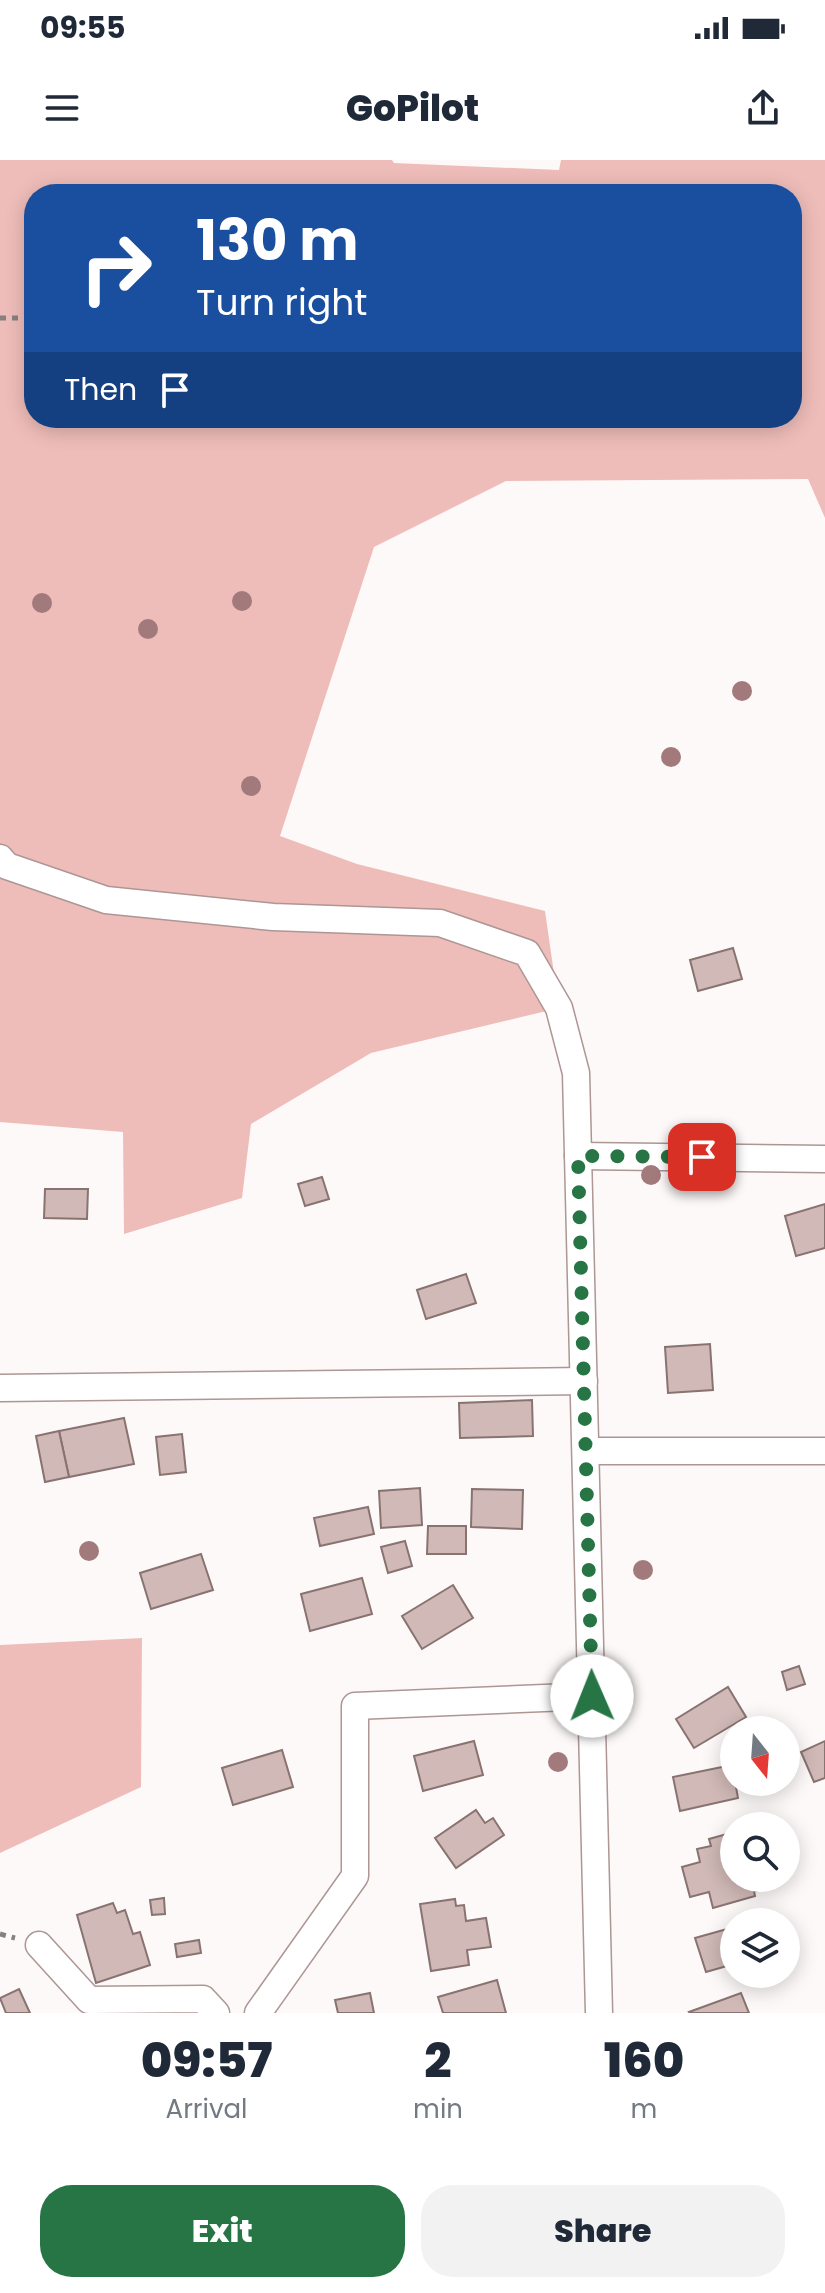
<!DOCTYPE html>
<style>
:root{--surface:#fff;--page:#f2f2f3;--text:#1f2937;--muted:#747a83;--accent:#277545}
body{margin:0;font-family:Poppins,sans-serif;background:var(--page);color:var(--text);height:100vh;display:flex;flex-direction:column;font-size:30px;white-space:nowrap}
*{box-sizing:border-box;margin:0}
p{font-size:26px;color:var(--muted)}
.icon{flex:none;width:44px;height:44px;fill:none;stroke:currentColor;stroke-width:2;stroke-linecap:round;stroke-linejoin:round}
.map{position:relative;height:1853px;overflow:hidden}
.drawer{display:flex;flex-direction:column;background:var(--surface);flex:1}
.drawer>*{flex:none}
.banner{position:absolute;left:24px;top:24px;width:778px;height:244px;border-radius:32px;box-shadow:0 4px 20px #0003;background:#1a4fa0;color:#fff;overflow:hidden}
.needle{width:52px;rotate:163deg}
.controls{position:absolute;left:720px;top:1556px;display:grid;gap:16px}
.controls a{display:grid;place-items:center;width:80px;height:80px;border-radius:50%;background:var(--surface);box-shadow:0 4px 20px #0003;font-size:40px}
.pin{position:absolute;display:grid;place-items:center;width:68px;height:68px;color:#fff;margin:-34px;border-radius:16px;box-shadow:0 4px 12px #0006}
.me{position:absolute;width:88px;margin:-44px;rotate:359deg;stroke-linejoin:round;filter:drop-shadow(0 0 6px #0008)}
.turn{display:flex;align-items:center;gap:28px;height:168px;padding:0 40px;font-size:36px}
.turn .icon{width:104px;height:104px;stroke-width:2.5}
.turn b{display:block;font-size:56px;line-height:68px}
.then{display:flex;align-items:center;height:76px;padding:0 40px;background:#0003;gap:16px;font-size:30px}
.eta{display:flex;justify-content:space-evenly;align-items:center;height:136px;text-align:center}
.eta b{font-size:48px;font-weight:800;line-height:56px}
.button{display:flex;gap:16px;margin-top:auto;padding:16px 40px}
.button a{flex:1;height:92px;border-radius:32px;background:var(--accent);color:#fff;font-size:32px;font-weight:800;line-height:92px;text-align:center}
.button a+a{background:var(--page);color:var(--text)}
.status{display:flex;justify-content:space-between;align-items:center;height:56px;padding:0 40px;background:var(--surface);direction:ltr}
.status svg{height:22px;fill:currentColor}
header{display:flex;justify-content:space-between;align-items:center;height:104px;padding:0 40px;background:var(--surface);font-size:36px;font-weight:800}
.map>svg:first-child{display:block}
</style>
<div class="status"><b>09:55</b><svg viewBox="0 0 49 12"><path d="M0 12V9h3v3zM5 12V6h3v6zM10 12V3h3v9zM15 12V0h3v12zM26 1h20v11H26zM47 4h2v5h-2z"/></svg></div>
<header><svg class="icon" aria-label="menu" viewBox="0 0 24 24"><path d="M4 6h16M4 12h16M4 18h16"/></svg>GoPilot<svg class="icon" aria-label="share" viewBox="0 0 24 24"><path d="M12 15V3M7 8l5-5 5 5M5 13v7h14v-7"/></svg></header>
<div class="map">
<svg width="825" height="1853" viewBox="0 0 825 1853">
<rect width="100%" height="100%" fill="#fef9f9"/>
<g fill="#efbdb9" fill-rule="evenodd">
<path d="M0 0H392L394 3 559 10 561 0H825V358L808 319 506 321 374 387 280 676 357 704 545 751 559 848 371 893 251 964 242 1038 124 1074 123 972 0 962ZM34 34H792V258H34Z"/>
<polygon points="142,1478 141,1627 0,1693 0,1485"/>
</g>
<g fill="#d0b9b6" stroke="#887371" stroke-width="2">
<polygon points="733,788 742,819 698,831 690,800"/>
<polygon points="322,1017 329,1039 305,1046 298,1024"/>
<polygon points="45,1029 88,1029 87,1059 44,1058"/>
<polygon points="825,1044 825,1088 796,1096 785,1056"/>
<polygon points="466,1114 476,1143 426,1159 417,1130"/>
<polygon points="710,1184 713,1230 668,1233 665,1187"/>
<polygon points="532,1240 533,1276 460,1278 459,1243"/>
<polygon points="124,1258 134,1304 69,1317 59,1271"/>
<polygon points="59,1271 69,1317 45,1322 36,1276"/>
<polygon points="182,1274 186,1312 160,1315 156,1277"/>
<polygon points="420,1328 422,1365 381,1368 379,1331"/>
<polygon points="472,1329 523,1330 522,1369 471,1367"/>
<polygon points="368,1347 374,1374 320,1386 314,1358"/>
<polygon points="428,1366 466,1366 466,1394 427,1394"/>
<polygon points="405,1381 412,1406 388,1413 381,1387"/>
<polygon points="201,1394 213,1430 151,1449 140,1413"/>
<polygon points="362,1418 372,1454 310,1471 301,1434"/>
<polygon points="453,1425 473,1458 422,1489 402,1456"/>
<polygon points="799,1506 805,1524 787,1530 782,1512"/>
<polygon points="728,1527 746,1557 694,1588 676,1559"/>
<polygon points="474,1581 483,1615 423,1631 414,1596"/>
<polygon points="825,1581 825,1618 814,1622 801,1592"/>
<polygon points="282,1590 293,1627 233,1645 222,1608"/>
<polygon points="732,1605 738,1638 680,1651 673,1617"/>
<polygon points="476,1650 485,1663 493,1658 504,1675 456,1708 435,1678"/>
<polygon points="734,1672 734,1718 761,1718 764,1729 754,1731 755,1736 713,1748 709,1732 690,1737 682,1707 700,1702 697,1689 711,1686 709,1679"/>
<polygon points="164,1738 165,1754 152,1755 150,1740"/>
<polygon points="455,1739 456,1746 464,1745 466,1761 486,1758 491,1787 467,1790 469,1805 431,1811 420,1744"/>
<polygon points="113,1743 117,1753 125,1750 133,1774 140,1772 150,1805 96,1823 77,1755"/>
<polygon points="734,1767 734,1804 706,1812 695,1778"/>
<polygon points="199,1780 201,1793 177,1797 175,1784"/>
<polygon points="497,1820 506,1853 443,1853 438,1837"/>
<polygon points="19,1829 30,1853 6,1853 0,1838"/>
<polygon points="370,1833 374,1853 338,1853 335,1840"/>
<polygon points="741,1833 749,1853 690,1853 689,1852"/>
</g>
<g fill="none" stroke-linecap="round" stroke-linejoin="round">
<g stroke="#ad9694" stroke-width="29">
<g id="minor">
<polyline points="0,698 7,706 106,740 273,757 440,763 527,793 559,848 576,913 599,1853"/>
<polyline points="578,996 825,999"/>
<polyline points="0,1228 584,1221"/>
<polyline points="586,1291 825,1291"/>
<polyline points="39,1785 89,1840 203,1839 216,1853"/>
<polyline points="258,1853 355,1716 355,1546 592,1536"/>
</g>
</g>
<g stroke="#868080" stroke-width="5" stroke-dasharray="6 6" stroke-linecap="butt">
<polyline points="0,158 34,158"/>
<polyline points="0,1774 15,1778"/>
</g>
<use href="#minor" stroke="#fff" stroke-width="26"/>
</g>
<g fill="#a27a7c">
<circle cx="242" cy="441" r="10"/>
<circle cx="42" cy="443" r="10"/>
<circle cx="148" cy="469" r="10"/>
<circle cx="742" cy="531" r="10"/>
<circle cx="671" cy="597" r="10"/>
<circle cx="251" cy="626" r="10"/>
<circle cx="651" cy="1015" r="10"/>
<circle cx="89" cy="1391" r="10"/>
<circle cx="643" cy="1410" r="10"/>
<circle cx="558" cy="1602" r="10"/>
</g>
<g fill="none" stroke-linecap="round" stroke-linejoin="round">
<polyline stroke="#277545" stroke-width="14" stroke-dasharray="0 25.2" points="592,1536 578,996 702,997"/>
</g>
</svg>
<div class="controls">
<a><svg class="needle" viewBox="-14 -14 28 28"><path d="M0-13l5 13h-10z" fill="#e53935"/><path d="M0 13l5-13h-10z" fill="#747a83"/></svg></a>
<a><svg class="icon" aria-label="search" viewBox="0 0 24 24"><circle cx="10" cy="10" r="6"/><path d="M15 15l6 6"/></svg></a>
<a><svg class="icon" aria-label="layers" viewBox="0 0 24 24"><path d="M12 4l9 5-9 5-9-5zM3 14l9 5 9-5"/></svg></a>
</div>
<div class="pin" style="left:702px;top:997px;background:#d93025"><svg class="icon" aria-label="arrive" viewBox="0 0 24 24"><path d="M6 21V4h12l-3 4 3 4H6"/></svg></div>
<svg class="me" style="left:592px;top:1536px" viewBox="-20 -20 40 40"><circle r="19" fill="#fff"/><path d="M0-13L10 11 0 6-10 11z" fill="#277545"/></svg>
<div class="banner">
<div class="turn"><svg class="icon" aria-label="right" viewBox="0 0 24 24"><path d="M7 20v-9h11M14 6l5 5-5 5"/></svg><div><b>130 m</b>Turn right</div></div>
<div class="then">Then<svg class="icon" aria-label="arrive" viewBox="0 0 24 24"><path d="M6 21V4h12l-3 4 3 4H6"/></svg></div>
</div>
</div>
<section class="drawer">
<div class="eta">
<div><b>09:57</b><p>Arrival</p></div>
<div><b>2</b><p>min</p></div>
<div><b>160</b><p>m</p></div>
</div>
<div class="button"><a>Exit</a><a>Share</a></div>
</section>
